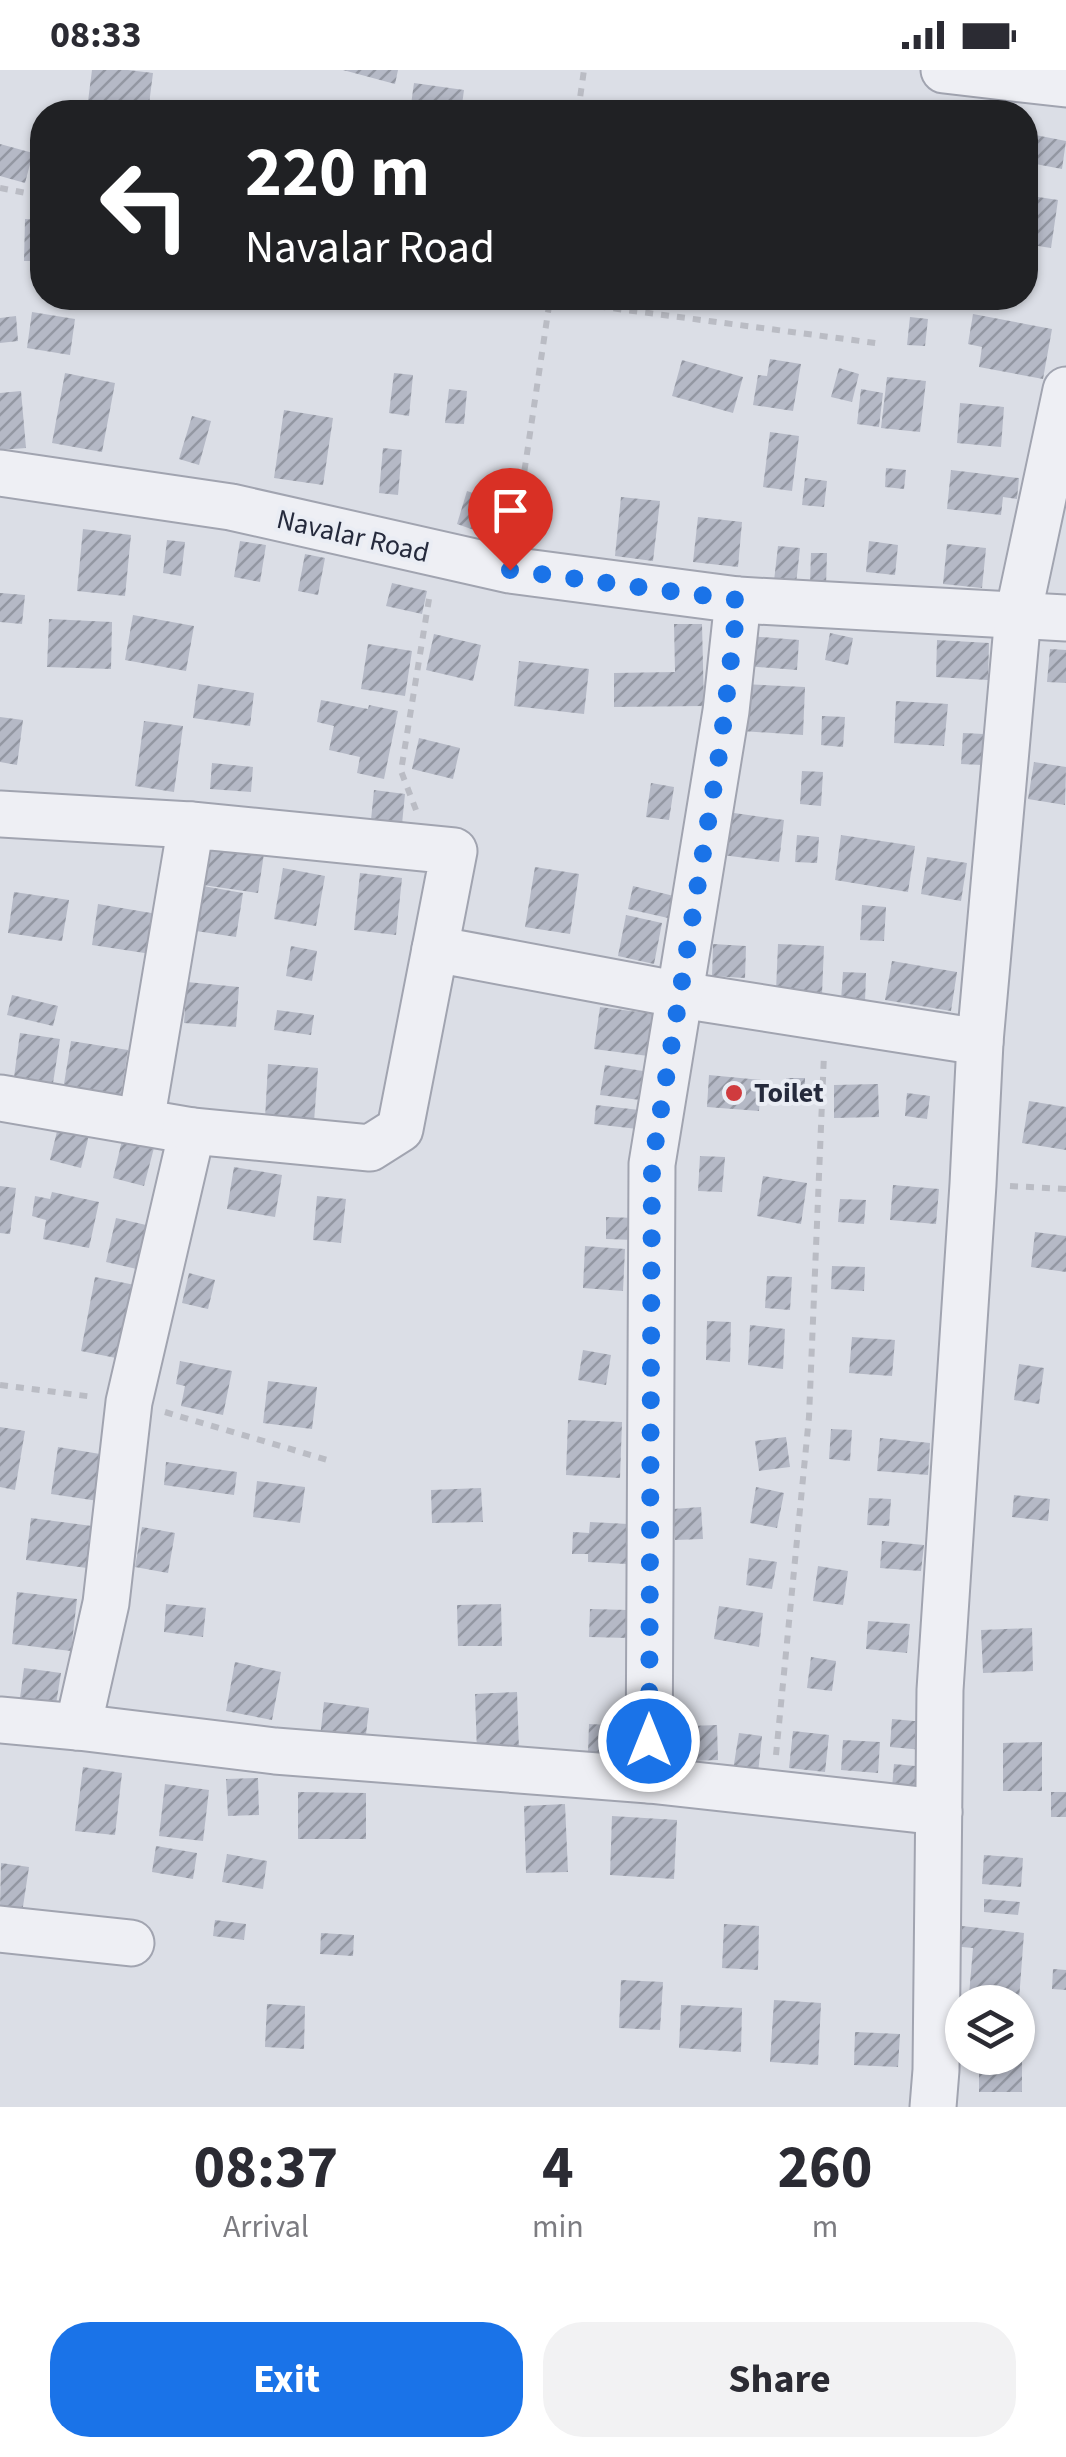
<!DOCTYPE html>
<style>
:root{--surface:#fff;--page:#f2f2f3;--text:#2b2b33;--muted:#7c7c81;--accent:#1a73e8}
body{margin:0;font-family:"Source Sans 3",sans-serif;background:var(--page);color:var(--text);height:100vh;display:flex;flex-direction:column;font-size:38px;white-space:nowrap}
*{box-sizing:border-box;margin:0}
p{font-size:32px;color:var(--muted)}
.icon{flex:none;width:55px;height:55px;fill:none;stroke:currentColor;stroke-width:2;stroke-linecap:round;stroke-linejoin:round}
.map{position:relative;height:2037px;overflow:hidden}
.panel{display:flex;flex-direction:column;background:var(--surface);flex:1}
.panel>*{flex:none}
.banner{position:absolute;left:30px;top:30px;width:1008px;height:210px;border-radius:40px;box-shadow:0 2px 8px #0004;background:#202124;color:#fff;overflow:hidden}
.tools{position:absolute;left:945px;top:1915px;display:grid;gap:20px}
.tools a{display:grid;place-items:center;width:90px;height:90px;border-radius:50%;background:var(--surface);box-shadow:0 2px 8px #0004;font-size:50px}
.pin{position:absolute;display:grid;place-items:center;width:85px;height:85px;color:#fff;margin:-102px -42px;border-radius:50% 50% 50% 0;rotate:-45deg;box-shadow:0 0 10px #0007}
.pin .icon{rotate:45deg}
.me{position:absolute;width:110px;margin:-55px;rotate:0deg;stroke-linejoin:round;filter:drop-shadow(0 0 8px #0008)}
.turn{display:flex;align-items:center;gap:35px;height:210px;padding:0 50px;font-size:45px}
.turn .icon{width:130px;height:130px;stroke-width:2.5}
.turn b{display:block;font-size:70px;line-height:85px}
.eta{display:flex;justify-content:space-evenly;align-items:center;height:170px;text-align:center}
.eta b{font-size:60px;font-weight:700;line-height:70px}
.cta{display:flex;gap:20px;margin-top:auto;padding:20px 50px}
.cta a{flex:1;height:115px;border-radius:40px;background:var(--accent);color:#fff;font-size:40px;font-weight:700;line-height:115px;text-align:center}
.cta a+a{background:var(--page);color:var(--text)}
.status{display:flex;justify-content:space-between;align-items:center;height:70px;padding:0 50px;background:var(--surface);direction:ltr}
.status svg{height:28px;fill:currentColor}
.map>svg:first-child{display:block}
</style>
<div class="status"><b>08:33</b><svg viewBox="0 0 49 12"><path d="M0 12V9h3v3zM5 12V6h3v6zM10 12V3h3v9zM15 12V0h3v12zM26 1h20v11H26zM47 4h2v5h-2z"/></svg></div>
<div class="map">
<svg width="1066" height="2037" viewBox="0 0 1066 2037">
<defs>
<pattern id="building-hatch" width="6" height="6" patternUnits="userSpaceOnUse" patternTransform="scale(2.5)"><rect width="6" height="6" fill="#b5b9c6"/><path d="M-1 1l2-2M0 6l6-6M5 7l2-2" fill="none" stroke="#9397a2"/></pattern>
</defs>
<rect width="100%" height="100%" fill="#dbdee6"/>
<g fill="url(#building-hatch)">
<polygon points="92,0 128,0 153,3 148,42 112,42 87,39"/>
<polygon points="343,0 398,0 395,14"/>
<polygon points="414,13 464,20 461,42 410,42"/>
<polygon points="233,30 273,33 272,42 232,42"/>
<polygon points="1025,63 1066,71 1062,99 1025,92"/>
<polygon points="0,74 33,83 25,113 0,106"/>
<polygon points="1025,125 1058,130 1051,178 1025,174"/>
<polygon points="25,149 42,150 42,191 24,191"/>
<polygon points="808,228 842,228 841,240 807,236"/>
<polygon points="32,242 75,249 70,285 27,278"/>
<polygon points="973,244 1052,259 1043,309 979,297 982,277 968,274"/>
<polygon points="16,246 18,271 0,273 0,248"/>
<polygon points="910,247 928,249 925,276 907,275"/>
<polygon points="770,289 801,294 793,341 753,335 758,305 767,306"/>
<polygon points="682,290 743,307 733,343 672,326"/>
<polygon points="839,298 859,304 852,332 831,327"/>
<polygon points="65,303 115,313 102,382 52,373"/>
<polygon points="394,303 413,305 409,346 389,343"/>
<polygon points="887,307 926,311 920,362 881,358"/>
<polygon points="449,319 467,321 464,354 445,353"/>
<polygon points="861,319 883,323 879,357 857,354"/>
<polygon points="21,321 26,378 0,380 0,323"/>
<polygon points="960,333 1004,337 1001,377 957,373"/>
<polygon points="284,340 333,348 323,415 274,408"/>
<polygon points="192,346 211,351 199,395 179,389"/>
<polygon points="770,362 799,366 792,421 763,417"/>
<polygon points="383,378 402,380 398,425 379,423"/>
<polygon points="886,398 906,400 904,419 885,417"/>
<polygon points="951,400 1019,408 1017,429 1003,427 1001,445 947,439"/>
<polygon points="805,408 827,411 824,437 802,435"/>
<polygon points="467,421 485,427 474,460 457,454"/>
<polygon points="621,427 660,431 653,491 615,486"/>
<polygon points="698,447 742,452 738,497 693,492"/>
<polygon points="83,459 131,465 125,526 77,521"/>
<polygon points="167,470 185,472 181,506 163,503"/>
<polygon points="240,471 266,475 260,512 234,507"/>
<polygon points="869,471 898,475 895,505 866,502"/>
<polygon points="947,474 986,478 982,518 943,514"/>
<polygon points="778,476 800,478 796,514 774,511"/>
<polygon points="811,483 827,483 826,515 810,514"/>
<polygon points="305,484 325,488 318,525 298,521"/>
<polygon points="392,513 427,521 422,544 386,536"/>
<polygon points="0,523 25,525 22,554 0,552"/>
<polygon points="133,545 194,556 186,601 125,590"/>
<polygon points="49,549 112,552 111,599 47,597"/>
<polygon points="674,554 702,554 704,636 614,637 614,603 675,602"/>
<polygon points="830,563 853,568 848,595 825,590"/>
<polygon points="434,564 481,575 473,611 426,600"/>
<polygon points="748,566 799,570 797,600 745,596"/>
<polygon points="937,570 989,573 988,610 936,607"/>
<polygon points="368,574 412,581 405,626 361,619"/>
<polygon points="1050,579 1066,580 1066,613 1047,612"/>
<polygon points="519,591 589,599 584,644 514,636"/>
<polygon points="198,614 254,623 250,656 193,648"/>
<polygon points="743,614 805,617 803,665 741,661"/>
<polygon points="321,630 368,639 369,635 398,641 384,709 357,703 360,687 329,680 334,656 317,652"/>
<polygon points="896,631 948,634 944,676 894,673"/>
<polygon points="822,646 845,647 843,677 821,675"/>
<polygon points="0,647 23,650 17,695 0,692"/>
<polygon points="144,651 183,656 174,722 135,716"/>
<polygon points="963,663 984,664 982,695 961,694"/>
<polygon points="419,668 460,678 453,709 412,699"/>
<polygon points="1034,692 1066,697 1065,735 1028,729"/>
<polygon points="212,693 253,697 251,722 210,719"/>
<polygon points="802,701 823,702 821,736 800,734"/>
<polygon points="651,713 674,717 669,750 646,747"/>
<polygon points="374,720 405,724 402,754 371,750"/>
<polygon points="727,742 784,750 779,792 722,785"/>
<polygon points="797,765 819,767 817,793 795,792"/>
<polygon points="841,765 915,776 908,822 835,810"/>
<polygon points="209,769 265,777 258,823 203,815"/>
<polygon points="927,787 967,793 961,831 921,824"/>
<polygon points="535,797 579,804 570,864 525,857"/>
<polygon points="283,798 325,806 316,856 274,849"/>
<polygon points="360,803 402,808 396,865 354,860"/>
<polygon points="203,816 243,823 236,867 196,861"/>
<polygon points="633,816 674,826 668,848 628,839"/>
<polygon points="14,822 69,830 62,871 8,863"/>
<polygon points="98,834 157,844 151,884 92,875"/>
<polygon points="862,835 886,837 884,871 860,870"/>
<polygon points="626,845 662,853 654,894 618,886"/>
<polygon points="713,874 746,876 745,908 712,906"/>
<polygon points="778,874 824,876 822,924 776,921"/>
<polygon points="291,876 317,881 312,911 286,906"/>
<polygon points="892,891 957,902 951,941 885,930"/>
<polygon points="843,902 866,903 865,932 841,930"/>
<polygon points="187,912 239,917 236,957 184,953"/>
<polygon points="12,925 58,936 53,956 7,945"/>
<polygon points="600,937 662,945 656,987 594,979"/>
<polygon points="277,940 314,945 311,965 274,960"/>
<polygon points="20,963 60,969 53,1013 14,1007"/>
<polygon points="71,971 128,980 120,1030 63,1020"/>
<polygon points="268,994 318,998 314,1052 265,1049"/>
<polygon points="605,995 643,1001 640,1030 600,1025"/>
<polygon points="709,1005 761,1010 759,1041 707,1037"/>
<polygon points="786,1008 805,1008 804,1035 784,1034"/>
<polygon points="878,1014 879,1047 834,1048 834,1015"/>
<polygon points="907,1023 930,1026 927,1049 905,1046"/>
<polygon points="1029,1031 1066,1037 1066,1080 1022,1073"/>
<polygon points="596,1035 648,1041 646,1060 594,1054"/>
<polygon points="60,1049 91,1057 81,1098 50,1090"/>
<polygon points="123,1066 155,1074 144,1116 113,1108"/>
<polygon points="700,1086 725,1087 722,1122 698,1121"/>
<polygon points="234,1097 282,1105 275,1147 227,1139"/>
<polygon points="763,1106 807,1113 801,1154 757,1146"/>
<polygon points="893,1115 939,1119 936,1154 890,1150"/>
<polygon points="0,1116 16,1118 10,1164 0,1163"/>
<polygon points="52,1122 99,1132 89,1178 43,1169 46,1150 32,1146 35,1126 50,1129"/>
<polygon points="317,1126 346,1129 341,1173 313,1170"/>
<polygon points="840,1129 866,1130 864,1154 838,1152"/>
<polygon points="606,1147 635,1148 635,1170 606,1169"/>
<polygon points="116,1148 159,1158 150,1202 106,1192"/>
<polygon points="1035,1162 1066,1166 1066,1202 1031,1197"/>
<polygon points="585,1176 625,1179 623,1221 583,1218"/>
<polygon points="832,1196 865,1197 864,1221 831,1219"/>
<polygon points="189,1203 215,1210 208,1239 182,1233"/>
<polygon points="767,1206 792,1207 790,1240 765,1238"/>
<polygon points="95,1207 140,1216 126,1290 81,1281"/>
<polygon points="707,1251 731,1252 730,1292 706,1290"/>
<polygon points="750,1255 785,1259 783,1299 748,1295"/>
<polygon points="852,1267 895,1270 892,1306 849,1303"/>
<polygon points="583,1280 611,1285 606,1315 578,1310"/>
<polygon points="180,1291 232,1301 223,1345 181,1336 185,1316 176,1314"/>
<polygon points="1019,1294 1044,1298 1039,1334 1014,1330"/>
<polygon points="268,1311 317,1317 312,1359 263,1353"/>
<polygon points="568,1350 622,1352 620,1408 566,1405"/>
<polygon points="0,1357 25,1361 15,1420 0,1417"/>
<polygon points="831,1359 852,1360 850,1391 829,1389"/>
<polygon points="786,1367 790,1397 759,1401 755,1371"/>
<polygon points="880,1368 930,1373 928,1405 877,1401"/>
<polygon points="58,1377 112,1386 105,1432 51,1424"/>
<polygon points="166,1392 237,1402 234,1425 164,1415"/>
<polygon points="257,1411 305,1417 300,1453 253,1447"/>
<polygon points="756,1417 784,1423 777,1458 750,1453"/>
<polygon points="481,1418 483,1452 432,1453 431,1420"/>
<polygon points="1014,1425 1050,1429 1048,1451 1012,1447"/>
<polygon points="869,1428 891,1429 889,1456 867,1455"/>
<polygon points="701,1437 703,1469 675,1470 673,1439"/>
<polygon points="31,1448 92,1456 87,1498 26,1490"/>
<polygon points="590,1452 628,1454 627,1494 588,1492 588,1484 572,1484 573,1462 589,1463"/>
<polygon points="142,1457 175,1463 168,1503 135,1497"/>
<polygon points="882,1471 924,1475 921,1501 880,1498"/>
<polygon points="749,1488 777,1492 772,1519 746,1515"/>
<polygon points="818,1496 848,1501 843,1535 813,1531"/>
<polygon points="17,1522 77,1529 71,1581 12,1574"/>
<polygon points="166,1534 206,1538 203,1567 164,1562"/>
<polygon points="501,1534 502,1576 458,1576 457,1535"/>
<polygon points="719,1536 763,1543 759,1577 714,1569"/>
<polygon points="590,1539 628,1540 628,1568 589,1567"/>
<polygon points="868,1551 910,1554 907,1583 866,1579"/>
<polygon points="1032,1558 1033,1601 983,1603 981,1560"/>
<polygon points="811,1587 836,1591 832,1621 807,1618"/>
<polygon points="235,1592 281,1602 272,1650 226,1641"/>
<polygon points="24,1598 61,1603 56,1634 20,1628"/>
<polygon points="517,1622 519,1680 477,1681 475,1624"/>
<polygon points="324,1632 369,1638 364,1682 319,1676"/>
<polygon points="681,1642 683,1678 663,1678 662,1643"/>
<polygon points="892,1649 925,1652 923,1680 890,1677"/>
<polygon points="589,1654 629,1656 628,1685 588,1683"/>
<polygon points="717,1655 718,1690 691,1691 690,1656"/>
<polygon points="793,1661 829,1665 825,1702 789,1698"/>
<polygon points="739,1663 762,1666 758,1703 733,1700"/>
<polygon points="843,1670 880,1672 878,1703 841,1700"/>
<polygon points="1042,1672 1042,1721 1003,1721 1003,1673"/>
<polygon points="894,1694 926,1697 925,1721 892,1718"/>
<polygon points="83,1697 122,1703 115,1765 75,1761"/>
<polygon points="258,1708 259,1745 228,1746 226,1709"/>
<polygon points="165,1714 209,1720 203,1771 159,1766"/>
<polygon points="298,1722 366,1723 366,1769 298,1769"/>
<rect x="1051" y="1722" width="15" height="25"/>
<polygon points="565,1734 568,1802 526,1803 524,1736"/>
<polygon points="612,1746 677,1750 674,1809 610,1805"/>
<polygon points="156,1776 197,1783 193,1809 152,1802"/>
<polygon points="227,1784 267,1791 263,1819 222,1812"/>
<polygon points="984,1785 1023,1788 1021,1817 982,1814"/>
<polygon points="1,1793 29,1797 22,1843 0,1839"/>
<polygon points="984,1829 1020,1832 1018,1845 984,1842"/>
<polygon points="215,1850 246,1854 244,1870 213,1866"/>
<polygon points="724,1854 759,1856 758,1900 722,1898"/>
<polygon points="953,1855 1024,1863 1019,1930 969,1925 973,1878 951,1876"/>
<polygon points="321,1863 354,1865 353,1886 320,1884"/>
<polygon points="1053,1899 1066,1900 1066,1920 1052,1919"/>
<polygon points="621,1910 663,1912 660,1960 619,1958"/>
<polygon points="774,1930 821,1933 818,1995 770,1992"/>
<polygon points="267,1934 305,1936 304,1979 265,1977"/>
<polygon points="681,1935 742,1938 741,1982 679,1978"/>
<polygon points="855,1962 900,1964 898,1997 854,1995"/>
<polygon points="1018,1970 1022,1970 1022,2022 979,2022 979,1988 1018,1988"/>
</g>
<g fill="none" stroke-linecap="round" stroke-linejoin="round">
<g stroke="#a1a4b0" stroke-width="49">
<g id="minor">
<polyline points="944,0 1066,14"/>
<polyline points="0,403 231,437 510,500 738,530 1066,548"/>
<polyline points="0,744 191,755"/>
<polyline points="0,1028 192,1061 129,1332 106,1533 78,1657"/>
<polyline points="141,1052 191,755 454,781 435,879"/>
<polyline points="192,1061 370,1078 400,1059 435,879 681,925 980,972"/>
<polyline points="0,1650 78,1657 275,1681 649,1710 939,1742"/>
<polyline points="649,1710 652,1094 726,641 738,530"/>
<polyline points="0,1859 131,1873"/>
<polyline points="933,2037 936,2000 940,1620 973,1114 980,972 1018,545 1066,320"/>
</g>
</g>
<g stroke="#babcc4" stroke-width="6" stroke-dasharray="8 8" stroke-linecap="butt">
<polyline points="578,42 584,0"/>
<polyline points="0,118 42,126"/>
<polyline points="550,230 883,274"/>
<polyline points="515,464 550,229"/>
<polyline points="416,740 401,701 430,523"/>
<polyline points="1010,1116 1066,1119"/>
<polyline points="0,1315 94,1327"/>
<polyline points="165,1342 331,1391"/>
<polyline points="776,1685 809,1347 824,984"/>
</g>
<use href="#minor" stroke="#eeeff4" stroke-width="45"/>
</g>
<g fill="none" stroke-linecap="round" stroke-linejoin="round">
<polyline stroke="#1a73e8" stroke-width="18" stroke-dasharray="0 32.4" points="510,500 738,530 721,673 652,1094 649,1671"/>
</g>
<circle fill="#d03b3e" stroke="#eaedf4" stroke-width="4" cx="734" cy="1023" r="10"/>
<g text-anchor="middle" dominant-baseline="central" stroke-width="8" stroke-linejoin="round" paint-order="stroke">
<g font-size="28" fill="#252a3c" stroke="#eaedf4">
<text transform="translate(353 466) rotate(13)">Navalar Road</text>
</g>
<g font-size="28" font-weight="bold" fill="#252a3c" stroke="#eaedf4" text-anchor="start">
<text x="754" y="1023">Toilet</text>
</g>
</g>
</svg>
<div class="tools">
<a><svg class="icon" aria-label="layers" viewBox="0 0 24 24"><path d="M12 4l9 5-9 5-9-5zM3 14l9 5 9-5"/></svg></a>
</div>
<div class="pin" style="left:510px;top:500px;background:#d93025"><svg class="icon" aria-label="arrive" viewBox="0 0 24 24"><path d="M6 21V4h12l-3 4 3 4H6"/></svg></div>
<svg class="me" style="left:649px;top:1671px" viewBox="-20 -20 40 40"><circle r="17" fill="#1a73e8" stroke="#fff" stroke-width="3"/><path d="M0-11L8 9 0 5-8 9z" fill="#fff"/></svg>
<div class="banner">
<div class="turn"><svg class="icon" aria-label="left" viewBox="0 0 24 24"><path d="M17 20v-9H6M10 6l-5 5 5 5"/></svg><div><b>220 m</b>Navalar Road</div></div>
</div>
</div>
<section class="panel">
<div class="eta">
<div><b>08:37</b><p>Arrival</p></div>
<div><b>4</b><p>min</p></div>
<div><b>260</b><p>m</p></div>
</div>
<div class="cta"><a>Exit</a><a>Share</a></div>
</section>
